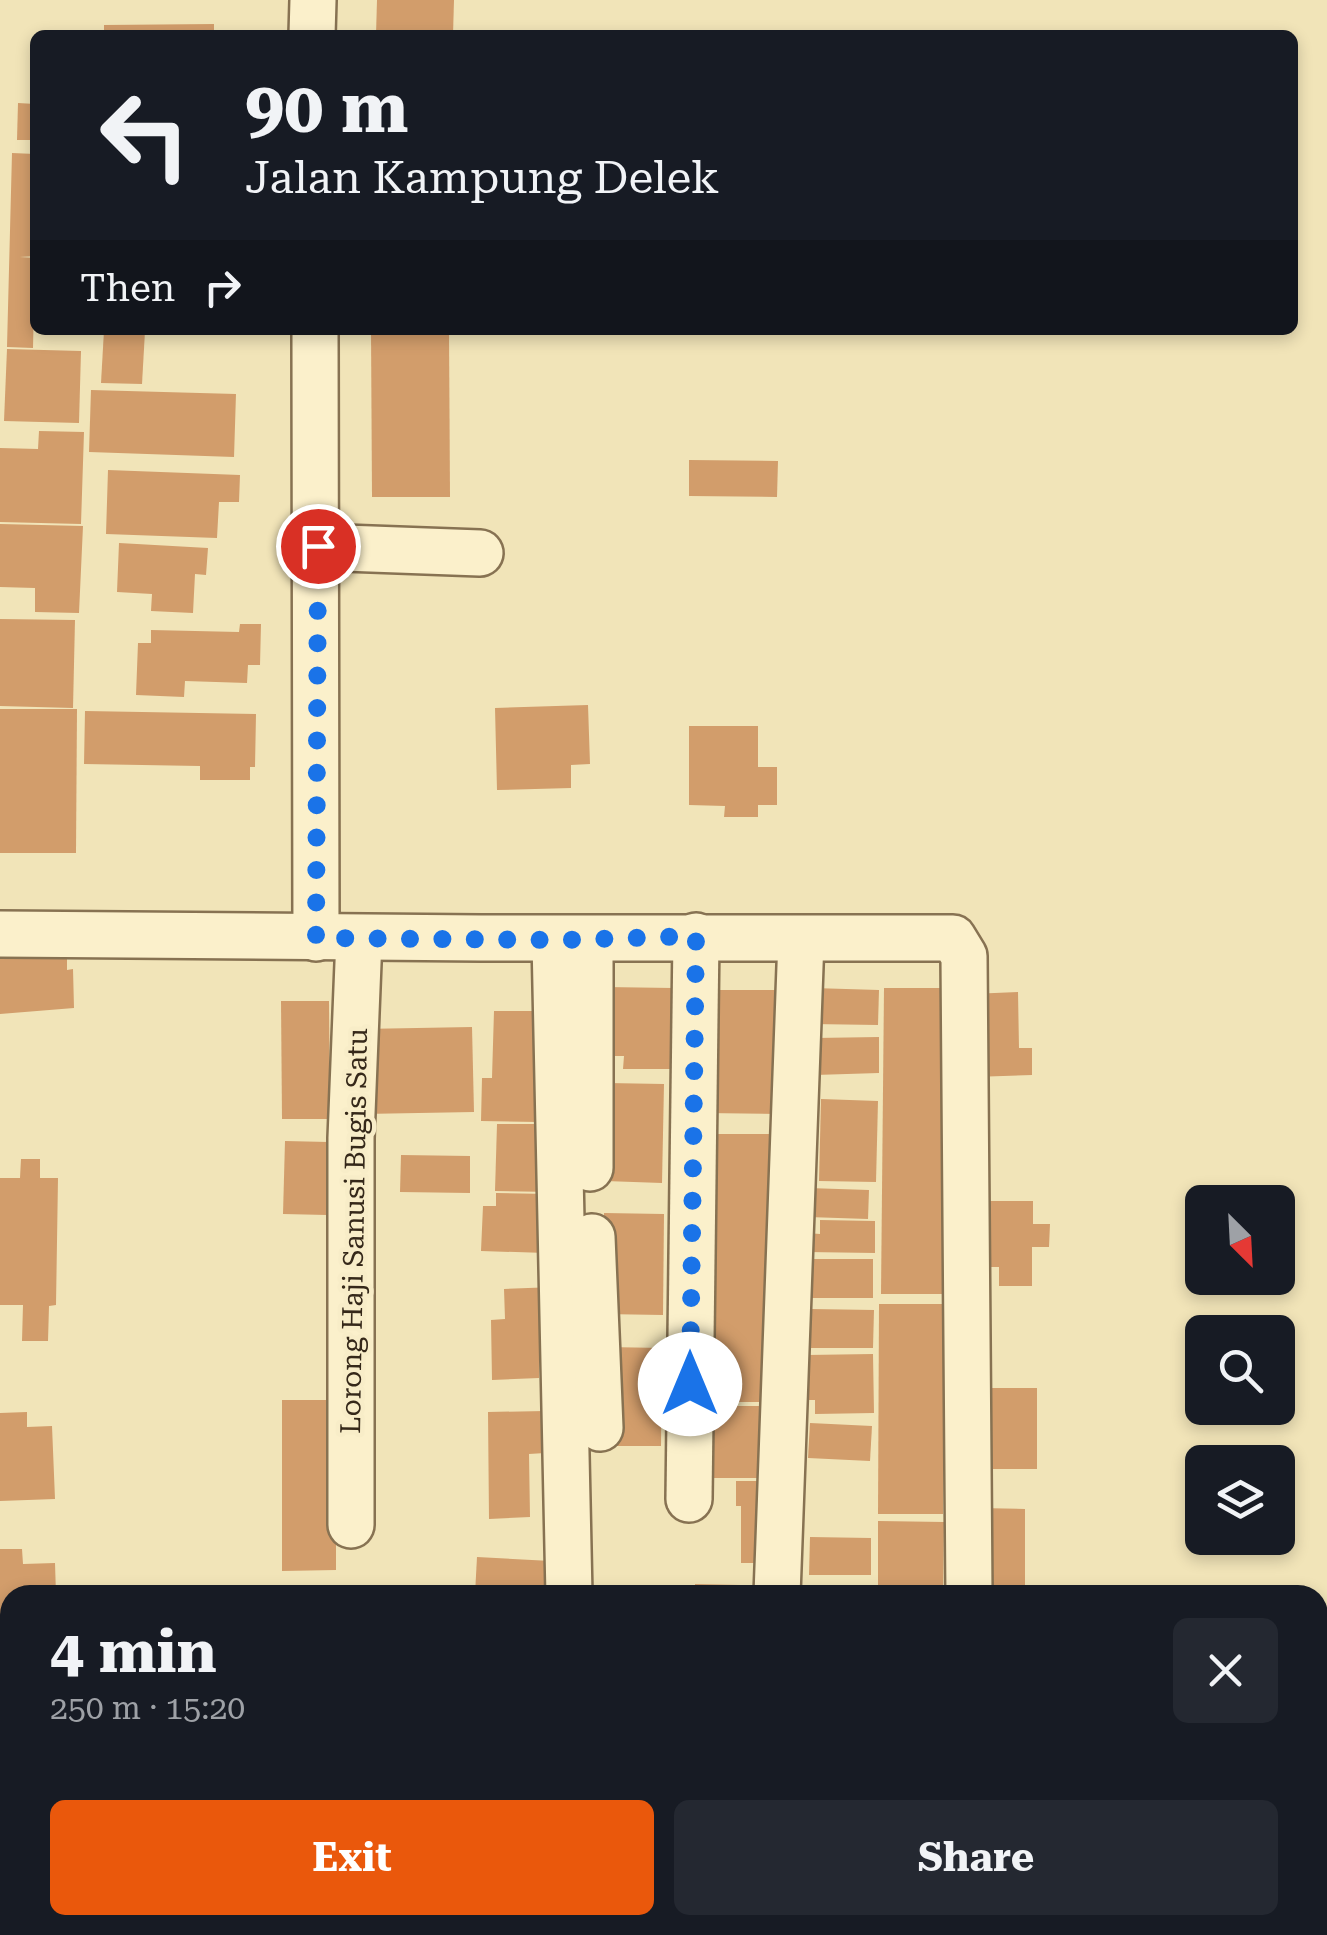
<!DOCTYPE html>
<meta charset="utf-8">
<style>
:root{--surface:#171b24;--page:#242831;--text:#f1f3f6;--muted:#9ea1a6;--accent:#ea580c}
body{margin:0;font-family:"Roboto Serif",serif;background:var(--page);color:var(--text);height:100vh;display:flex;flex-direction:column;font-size:38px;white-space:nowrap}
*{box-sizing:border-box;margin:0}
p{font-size:32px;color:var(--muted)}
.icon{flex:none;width:55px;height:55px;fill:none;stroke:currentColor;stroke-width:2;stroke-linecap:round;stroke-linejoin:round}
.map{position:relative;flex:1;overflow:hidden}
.details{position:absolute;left:0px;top:1585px;width:1328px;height:350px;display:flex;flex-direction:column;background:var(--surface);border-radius:30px 30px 0 0;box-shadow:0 5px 15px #0003}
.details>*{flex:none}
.hud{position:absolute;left:30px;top:30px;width:1268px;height:305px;border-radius:15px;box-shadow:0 5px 15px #0003;background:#171b24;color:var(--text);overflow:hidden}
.needle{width:65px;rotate:156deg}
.tools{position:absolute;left:1185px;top:1185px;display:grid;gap:20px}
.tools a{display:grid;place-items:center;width:110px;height:110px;border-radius:15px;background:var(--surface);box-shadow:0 5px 15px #0003;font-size:50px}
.pin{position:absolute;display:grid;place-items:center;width:85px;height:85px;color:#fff;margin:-42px;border:5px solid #fff;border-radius:50%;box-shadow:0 2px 10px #0007}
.me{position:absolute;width:110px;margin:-55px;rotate:0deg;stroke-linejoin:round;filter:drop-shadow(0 0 8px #0008)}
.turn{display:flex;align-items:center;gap:35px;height:210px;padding:0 50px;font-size:45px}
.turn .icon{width:130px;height:130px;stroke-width:2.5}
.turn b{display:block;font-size:70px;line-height:85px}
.then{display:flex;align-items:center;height:95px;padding:0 50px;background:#0003;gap:20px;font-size:38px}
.round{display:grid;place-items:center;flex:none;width:105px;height:105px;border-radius:15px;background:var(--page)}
.head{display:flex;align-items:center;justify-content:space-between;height:170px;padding:0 50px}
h1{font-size:60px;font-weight:700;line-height:75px}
.primary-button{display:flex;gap:20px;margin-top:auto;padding:20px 50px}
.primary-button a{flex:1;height:115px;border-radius:15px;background:var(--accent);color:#fff;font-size:40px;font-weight:700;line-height:115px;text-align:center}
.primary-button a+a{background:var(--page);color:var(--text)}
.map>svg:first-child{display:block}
</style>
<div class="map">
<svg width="1327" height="1935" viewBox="0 0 1327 1935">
<rect width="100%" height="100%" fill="#f1e4b8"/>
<g fill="#d29d6b">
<polygon points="377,0 454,0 453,35 376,35"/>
<polygon points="214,24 214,35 104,35 104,25"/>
<polygon points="18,103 35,104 35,140 17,140"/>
<polygon points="12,153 35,154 35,256 20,257 35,258 33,348 7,347"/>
<polygon points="104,330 145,331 142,384 101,383"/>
<polygon points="371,330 449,330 450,497 372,497"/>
<polygon points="7,349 81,351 79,423 4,421"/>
<polygon points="91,390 236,394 234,457 89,452"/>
<polygon points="39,431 84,432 81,524 0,522 0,448 38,449"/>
<polygon points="689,460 778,461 777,497 689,496"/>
<polygon points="108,470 240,475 239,502 219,502 217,538 106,534"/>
<polygon points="0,524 83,526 79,613 35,612 35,588 0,587"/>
<polygon points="119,543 208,548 206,575 195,574 193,613 151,611 152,594 117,592"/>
<polygon points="0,619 75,620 73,708 0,706"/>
<polygon points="240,624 261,624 260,665 248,665 247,683 185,681 184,697 136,695 138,643 151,643 151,630 239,632"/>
<polygon points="588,705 590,764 571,765 571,788 497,790 495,708"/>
<polygon points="0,709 77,709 76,853 0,853"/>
<polygon points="85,711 256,714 255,767 250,767 250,780 200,780 200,766 84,764"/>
<polygon points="689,726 758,726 758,767 777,767 777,805 758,805 758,817 724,817 725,806 689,805"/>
<polygon points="0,953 67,954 67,970 73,969 74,1008 0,1014"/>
<polygon points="605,987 673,988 671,1069 623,1069 624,1056 603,1056"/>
<polygon points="813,988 879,990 878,1025 812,1024"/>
<polygon points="884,988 947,988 945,1294 881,1294"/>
<polygon points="706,990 781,990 779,1114 704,1113"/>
<polygon points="1018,992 1019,1048 1032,1048 1032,1075 973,1077 971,994"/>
<polygon points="281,1001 329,1001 330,1119 282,1119"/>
<polygon points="494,1011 539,1011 538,1122 481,1121 482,1078 492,1078"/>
<polygon points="472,1027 474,1112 363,1114 362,1029"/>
<polygon points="879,1037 879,1073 815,1075 815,1038"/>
<polygon points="607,1083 664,1084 662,1183 605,1181"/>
<polygon points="821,1099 878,1101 876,1182 819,1181"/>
<polygon points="497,1124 544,1124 552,1192 495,1191"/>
<polygon points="697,1134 778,1134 778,1402 696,1402"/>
<polygon points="285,1141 328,1142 327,1215 283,1214"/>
<polygon points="401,1155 470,1156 470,1193 400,1192"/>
<polygon points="21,1159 40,1159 40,1178 58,1178 56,1305 49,1306 48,1341 22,1341 23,1305 0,1305 0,1178 20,1178"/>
<polygon points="808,1188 869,1190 868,1219 808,1217"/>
<polygon points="496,1193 548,1194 546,1253 481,1251 483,1206 496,1206"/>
<polygon points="965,1201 1033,1201 1033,1224 1050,1224 1049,1247 1032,1247 1032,1286 999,1286 999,1267 964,1267"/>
<polygon points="604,1213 664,1214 663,1315 603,1314"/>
<polygon points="820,1220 875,1221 875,1253 807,1252 807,1233 820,1234"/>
<polygon points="812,1259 873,1259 873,1298 811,1298"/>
<polygon points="555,1287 556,1357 539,1357 539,1378 492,1380 491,1320 505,1319 504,1289"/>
<polygon points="879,1304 945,1304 943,1514 878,1514"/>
<polygon points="811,1309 874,1310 873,1348 810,1348"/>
<polygon points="607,1347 662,1348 661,1446 605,1446"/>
<polygon points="873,1354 874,1413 815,1414 815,1400 807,1400 807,1355"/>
<rect x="961" y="1388" width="76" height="81"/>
<polygon points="282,1400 336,1400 336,1570 282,1571"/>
<rect x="700" y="1406" width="70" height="72"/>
<polygon points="545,1411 545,1453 529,1454 530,1517 489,1519 488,1412"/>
<polygon points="27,1412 27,1427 52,1426 55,1499 0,1501 0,1413"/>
<polygon points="810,1423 872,1426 870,1461 808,1458"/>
<polygon points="736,1481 777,1481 776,1563 741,1563 741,1506 736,1506"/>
<polygon points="978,1508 1025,1509 1025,1585 978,1585"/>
<polygon points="878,1521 944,1522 943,1595 878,1595"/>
<polygon points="810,1537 871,1538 871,1575 809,1575"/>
<polygon points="0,1549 22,1549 23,1564 55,1563 56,1595 10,1595 10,1635 0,1635"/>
<polygon points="477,1557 551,1561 549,1595 475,1594"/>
<polygon points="695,1584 741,1585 741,1595 695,1595"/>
<rect x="693" y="1925" width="77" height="10"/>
<rect x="804" y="1925" width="64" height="10"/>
<rect x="876" y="1925" width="71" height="10"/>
<rect x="975" y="1925" width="73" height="10"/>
</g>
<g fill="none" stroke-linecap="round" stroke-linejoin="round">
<g stroke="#877252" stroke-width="50">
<g id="minor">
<polyline points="312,35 313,0"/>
<polyline points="315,330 316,938"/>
<polyline points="317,547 480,553"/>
<path d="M0 934C318 938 635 939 953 938L964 956 969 1595"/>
<polyline points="555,940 569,1595"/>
<polyline points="590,1168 590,940"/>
<polyline points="592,1237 600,1428"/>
<polyline points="689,1499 696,936"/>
<polyline points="351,1525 351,1138 359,938"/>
<polyline points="777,1595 801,939"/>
<polyline points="972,1925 972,1935"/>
<polyline points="772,1935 773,1925"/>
</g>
</g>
<use href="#minor" stroke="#fbf0cb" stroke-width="45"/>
</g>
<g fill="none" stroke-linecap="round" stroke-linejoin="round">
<polyline stroke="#1a73e8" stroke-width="18" stroke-dasharray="0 32.4" points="318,546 316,938 563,940 696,936 690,1384"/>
</g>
<g text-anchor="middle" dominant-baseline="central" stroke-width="9" stroke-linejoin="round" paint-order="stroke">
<g font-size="28" fill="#352819" stroke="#f8edc8">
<text transform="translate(354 1231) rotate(-89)">Lorong Haji Sanusi Bugis Satu</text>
</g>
</g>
</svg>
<div class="tools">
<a><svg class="needle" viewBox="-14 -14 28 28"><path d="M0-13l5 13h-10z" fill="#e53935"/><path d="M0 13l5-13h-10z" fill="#9ea1a6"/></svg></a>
<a><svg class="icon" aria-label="search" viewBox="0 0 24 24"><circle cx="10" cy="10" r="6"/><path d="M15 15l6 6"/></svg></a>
<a><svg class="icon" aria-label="layers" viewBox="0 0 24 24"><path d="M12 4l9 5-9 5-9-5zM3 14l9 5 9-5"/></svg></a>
</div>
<div class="pin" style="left:318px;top:546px;background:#d93025"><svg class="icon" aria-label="arrive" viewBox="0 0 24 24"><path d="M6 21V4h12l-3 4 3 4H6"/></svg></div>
<svg class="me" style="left:690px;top:1384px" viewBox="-20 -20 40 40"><circle r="19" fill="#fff"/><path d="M0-13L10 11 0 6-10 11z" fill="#1a73e8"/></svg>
<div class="hud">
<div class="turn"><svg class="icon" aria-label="left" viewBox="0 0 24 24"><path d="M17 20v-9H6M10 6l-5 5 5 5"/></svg><div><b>90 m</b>Jalan Kampung Delek</div></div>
<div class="then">Then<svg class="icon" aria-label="right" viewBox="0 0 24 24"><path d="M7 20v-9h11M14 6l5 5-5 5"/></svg></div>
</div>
<section class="details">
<div class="head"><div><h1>4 min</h1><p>250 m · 15:20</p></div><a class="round"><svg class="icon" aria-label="close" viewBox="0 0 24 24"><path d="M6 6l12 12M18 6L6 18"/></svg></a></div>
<div class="primary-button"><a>Exit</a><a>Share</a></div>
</section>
</div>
